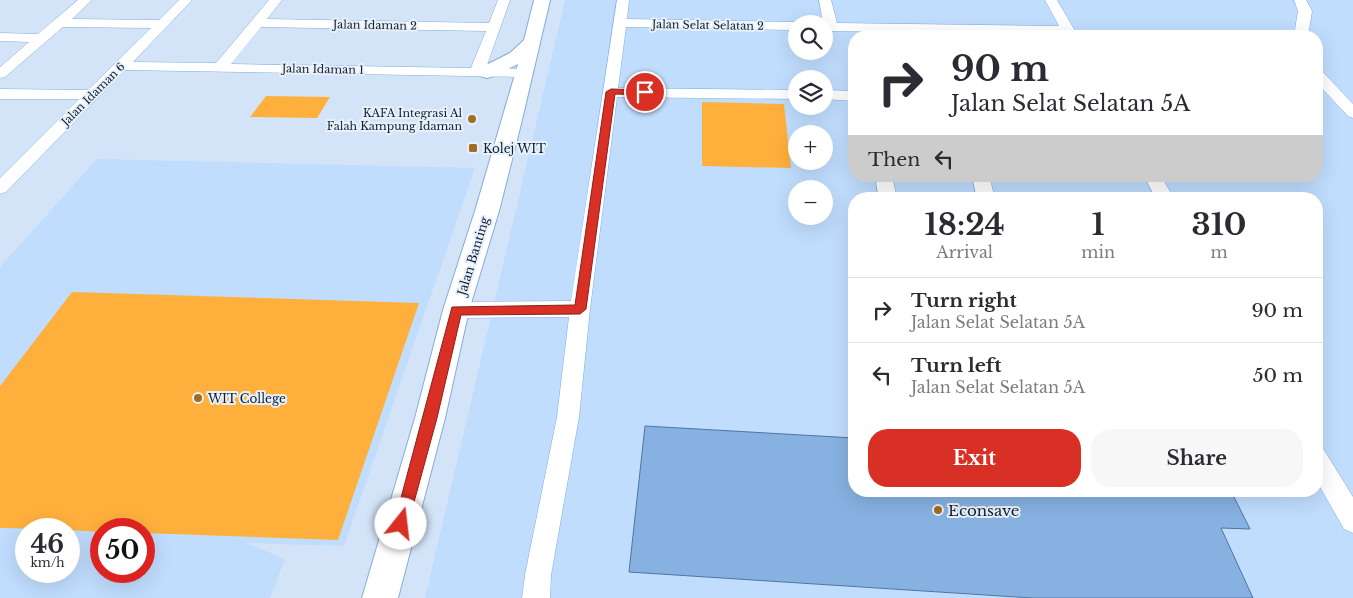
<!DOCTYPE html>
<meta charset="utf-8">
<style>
:root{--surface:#fff;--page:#f7f7f7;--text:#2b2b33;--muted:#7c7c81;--line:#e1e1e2;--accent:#d93025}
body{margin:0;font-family:"Libre Baskerville",serif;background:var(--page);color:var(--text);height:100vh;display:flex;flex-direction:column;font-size:19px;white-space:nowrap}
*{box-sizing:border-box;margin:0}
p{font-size:16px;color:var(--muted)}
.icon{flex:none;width:28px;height:28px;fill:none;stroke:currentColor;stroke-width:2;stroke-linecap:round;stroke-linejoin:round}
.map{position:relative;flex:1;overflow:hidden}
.details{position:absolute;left:848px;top:192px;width:475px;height:305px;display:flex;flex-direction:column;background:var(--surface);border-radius:20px;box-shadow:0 5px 20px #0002}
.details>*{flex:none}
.guide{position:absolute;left:848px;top:30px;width:475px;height:152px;border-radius:20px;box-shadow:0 5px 20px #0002;background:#fff;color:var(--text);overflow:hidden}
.fabs{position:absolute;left:788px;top:15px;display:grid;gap:10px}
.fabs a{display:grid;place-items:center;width:45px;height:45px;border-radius:50%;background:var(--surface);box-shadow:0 5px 20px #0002;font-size:25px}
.speed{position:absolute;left:15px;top:518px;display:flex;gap:10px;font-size:25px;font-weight:700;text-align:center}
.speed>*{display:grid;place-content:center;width:65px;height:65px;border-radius:50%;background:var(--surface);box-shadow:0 5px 20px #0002;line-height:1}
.speed small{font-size:12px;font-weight:400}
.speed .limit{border:8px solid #d22;background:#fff;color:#111}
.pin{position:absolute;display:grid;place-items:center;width:42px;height:42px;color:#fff;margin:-21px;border:2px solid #fff;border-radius:50%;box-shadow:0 1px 5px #0007}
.me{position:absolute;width:55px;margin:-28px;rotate:16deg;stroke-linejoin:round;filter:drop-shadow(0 0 4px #0008)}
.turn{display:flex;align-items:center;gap:18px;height:105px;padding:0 20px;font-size:22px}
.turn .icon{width:65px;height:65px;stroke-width:2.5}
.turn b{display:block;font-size:35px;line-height:42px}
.then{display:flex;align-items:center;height:48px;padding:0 20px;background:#0003;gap:10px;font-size:19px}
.eta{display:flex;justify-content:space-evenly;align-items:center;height:85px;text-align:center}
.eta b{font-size:30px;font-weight:700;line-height:35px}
.primary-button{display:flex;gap:10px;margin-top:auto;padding:10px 20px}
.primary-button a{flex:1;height:58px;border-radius:20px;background:var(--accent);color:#fff;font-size:20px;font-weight:700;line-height:58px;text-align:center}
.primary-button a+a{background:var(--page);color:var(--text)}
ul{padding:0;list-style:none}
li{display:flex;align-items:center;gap:15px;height:65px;padding:0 20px;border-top:1px solid var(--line)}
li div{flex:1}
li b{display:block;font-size:19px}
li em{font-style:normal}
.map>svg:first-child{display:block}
</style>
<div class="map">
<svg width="1353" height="598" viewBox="0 0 1353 598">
<rect width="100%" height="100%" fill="#d3e4f8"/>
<g fill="#c0ddfe" fill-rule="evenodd">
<path d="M565 0H1353V598H425ZM796 24H824V51H796ZM854 36H1316V176H854ZM796 79H824V106H796ZM796 134H824V161H796ZM796 189H824V216H796ZM854 199H1316V491H854Z"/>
<path d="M97 159 475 168 344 546 246 543 285 559 270 598H0V267ZM26 529H69V571H26ZM101 529H144V571H101Z"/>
</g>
<g fill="#ffb03c">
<polygon points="266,96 330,97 317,118 250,117"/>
<polygon points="702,102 784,104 791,168 702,166"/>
<polygon points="72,292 419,303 338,540 144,533 144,529 101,529 101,532 69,530 69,529 0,528 0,386"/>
</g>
<polygon fill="#87b1e1" stroke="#4e75a2" points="645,426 854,438 854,491 1231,491 1250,529 1221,528 1253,598 1032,598 629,572"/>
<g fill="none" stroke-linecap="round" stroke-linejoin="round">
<g stroke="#82acdb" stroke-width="1">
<g id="minor">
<path d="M78 0H92L72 19 159 20 179 0H192L133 62 216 63 269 0H282L267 19 489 23 498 0H510L486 68 525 69 530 70 532 73 530 76 525 77 125 70 6 192 0 194V178L79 99H0V89L88 90 151 28 63 27 5 77 0 78V67L29 42 0 41V33L38 34ZM261 27 486 31 471 68 231 64Z"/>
<polygon points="617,0 629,0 627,19 796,22 801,24 796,24 796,30 626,27 618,88 796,90 796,99 617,97 590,309 579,417 551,575 550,598 522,598 525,575 557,417 569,317 456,318 449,315 446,310 449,305 456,302 571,301"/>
<polygon points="819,0 831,0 837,23 1059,26 1045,0 1057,0 1078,36 1064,36 1063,34 824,31 824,24 821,24 823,23"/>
<polygon points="1294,0 1306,0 1312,11 1308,36 1294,36 1298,11"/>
<polygon points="1316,69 1321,70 1353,104 1353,118 1348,116 1316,82"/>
<polygon points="824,90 854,91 854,101 824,99"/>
<polygon points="875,176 892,176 897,199 879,199"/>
<polygon points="972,176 989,176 995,199 977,199"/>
<polygon points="1144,176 1161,176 1174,199 1156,199"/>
<polygon points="1316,447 1324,450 1353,497 1353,533 1344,529 1316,480"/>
</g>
</g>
<g stroke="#82acdb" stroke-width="2">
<polygon id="major" points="534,0 550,0 521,124 499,211 469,310 445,418 398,598 362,598 415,418 443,310 475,211 518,64 494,76 487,78 480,76 477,72 480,68 510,53 524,40"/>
</g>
<use href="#minor" fill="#fff" fill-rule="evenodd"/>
<use href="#major" fill="#fff" fill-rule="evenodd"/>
</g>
<polygon fill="#d93025" stroke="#8d1f18" points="611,89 645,90 650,92 645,95 615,94 586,309 580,314 461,315 437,418 408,524 406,528 401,530 396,528 394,524 452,307 575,305 606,92"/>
<g fill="#9f6d23" stroke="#e8f0fa" stroke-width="2">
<circle cx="472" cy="119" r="5"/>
<rect x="468" y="143" width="10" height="10" rx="2.5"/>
<circle cx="198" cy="398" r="5"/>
<circle cx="938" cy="510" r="5"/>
</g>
<g text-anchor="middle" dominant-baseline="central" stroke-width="4" stroke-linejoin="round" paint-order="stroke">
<g font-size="11" fill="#0f1f31" stroke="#e8f0fa">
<text transform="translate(375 25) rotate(1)">Jalan Idaman 2</text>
<text transform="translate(708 25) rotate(1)">Jalan Selat Selatan 2</text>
<text transform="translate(323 69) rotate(1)">Jalan Idaman 1</text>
<text transform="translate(93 94) rotate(-45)">Jalan Idaman 6</text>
</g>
<g font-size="11" fill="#0f1f31" stroke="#e8f0fa" text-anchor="end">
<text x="462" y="113">KAFA Integrasi Al<tspan x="462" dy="13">Falah Kampung Idaman</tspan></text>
</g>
<g font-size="12" fill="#0f1f31" stroke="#e8f0fa" text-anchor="start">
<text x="483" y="148">Kolej WIT</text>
<text x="208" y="398">WIT College</text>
</g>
<g font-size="12" fill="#0f1f31" stroke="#e8f0fa">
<text transform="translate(473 256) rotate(-73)">Jalan Banting</text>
</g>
<g font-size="15" fill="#0f1f31" stroke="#e8f0fa" text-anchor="start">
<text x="948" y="510">Econsave</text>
</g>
</g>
</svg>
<div class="fabs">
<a><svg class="icon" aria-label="search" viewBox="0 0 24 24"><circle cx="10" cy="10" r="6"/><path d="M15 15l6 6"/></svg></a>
<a><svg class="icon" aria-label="layers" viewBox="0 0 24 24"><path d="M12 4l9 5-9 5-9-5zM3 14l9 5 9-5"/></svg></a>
<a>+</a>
<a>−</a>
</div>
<div class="speed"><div>46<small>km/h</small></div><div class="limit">50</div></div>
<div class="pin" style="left:645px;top:92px;background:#d93025"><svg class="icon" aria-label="arrive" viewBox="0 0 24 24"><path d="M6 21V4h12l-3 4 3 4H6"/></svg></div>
<svg class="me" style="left:401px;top:524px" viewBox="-20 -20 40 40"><circle r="19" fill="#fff"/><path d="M0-13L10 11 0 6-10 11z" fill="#d93025"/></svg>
<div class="guide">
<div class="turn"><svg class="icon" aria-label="right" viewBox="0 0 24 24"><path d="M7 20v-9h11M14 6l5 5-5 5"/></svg><div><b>90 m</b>Jalan Selat Selatan 5A</div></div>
<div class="then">Then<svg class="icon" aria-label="left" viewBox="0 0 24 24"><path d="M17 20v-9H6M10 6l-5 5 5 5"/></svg></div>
</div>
<section class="details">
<div class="eta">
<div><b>18:24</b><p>Arrival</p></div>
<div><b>1</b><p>min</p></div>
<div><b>310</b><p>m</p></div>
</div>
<ul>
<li><svg class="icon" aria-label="right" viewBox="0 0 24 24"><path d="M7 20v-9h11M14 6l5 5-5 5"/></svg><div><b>Turn right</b><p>Jalan Selat Selatan 5A</p></div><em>90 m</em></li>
<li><svg class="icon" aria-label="left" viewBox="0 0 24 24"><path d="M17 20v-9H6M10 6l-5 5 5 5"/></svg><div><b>Turn left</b><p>Jalan Selat Selatan 5A</p></div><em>50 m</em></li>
</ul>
<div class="primary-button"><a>Exit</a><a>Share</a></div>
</section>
</div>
